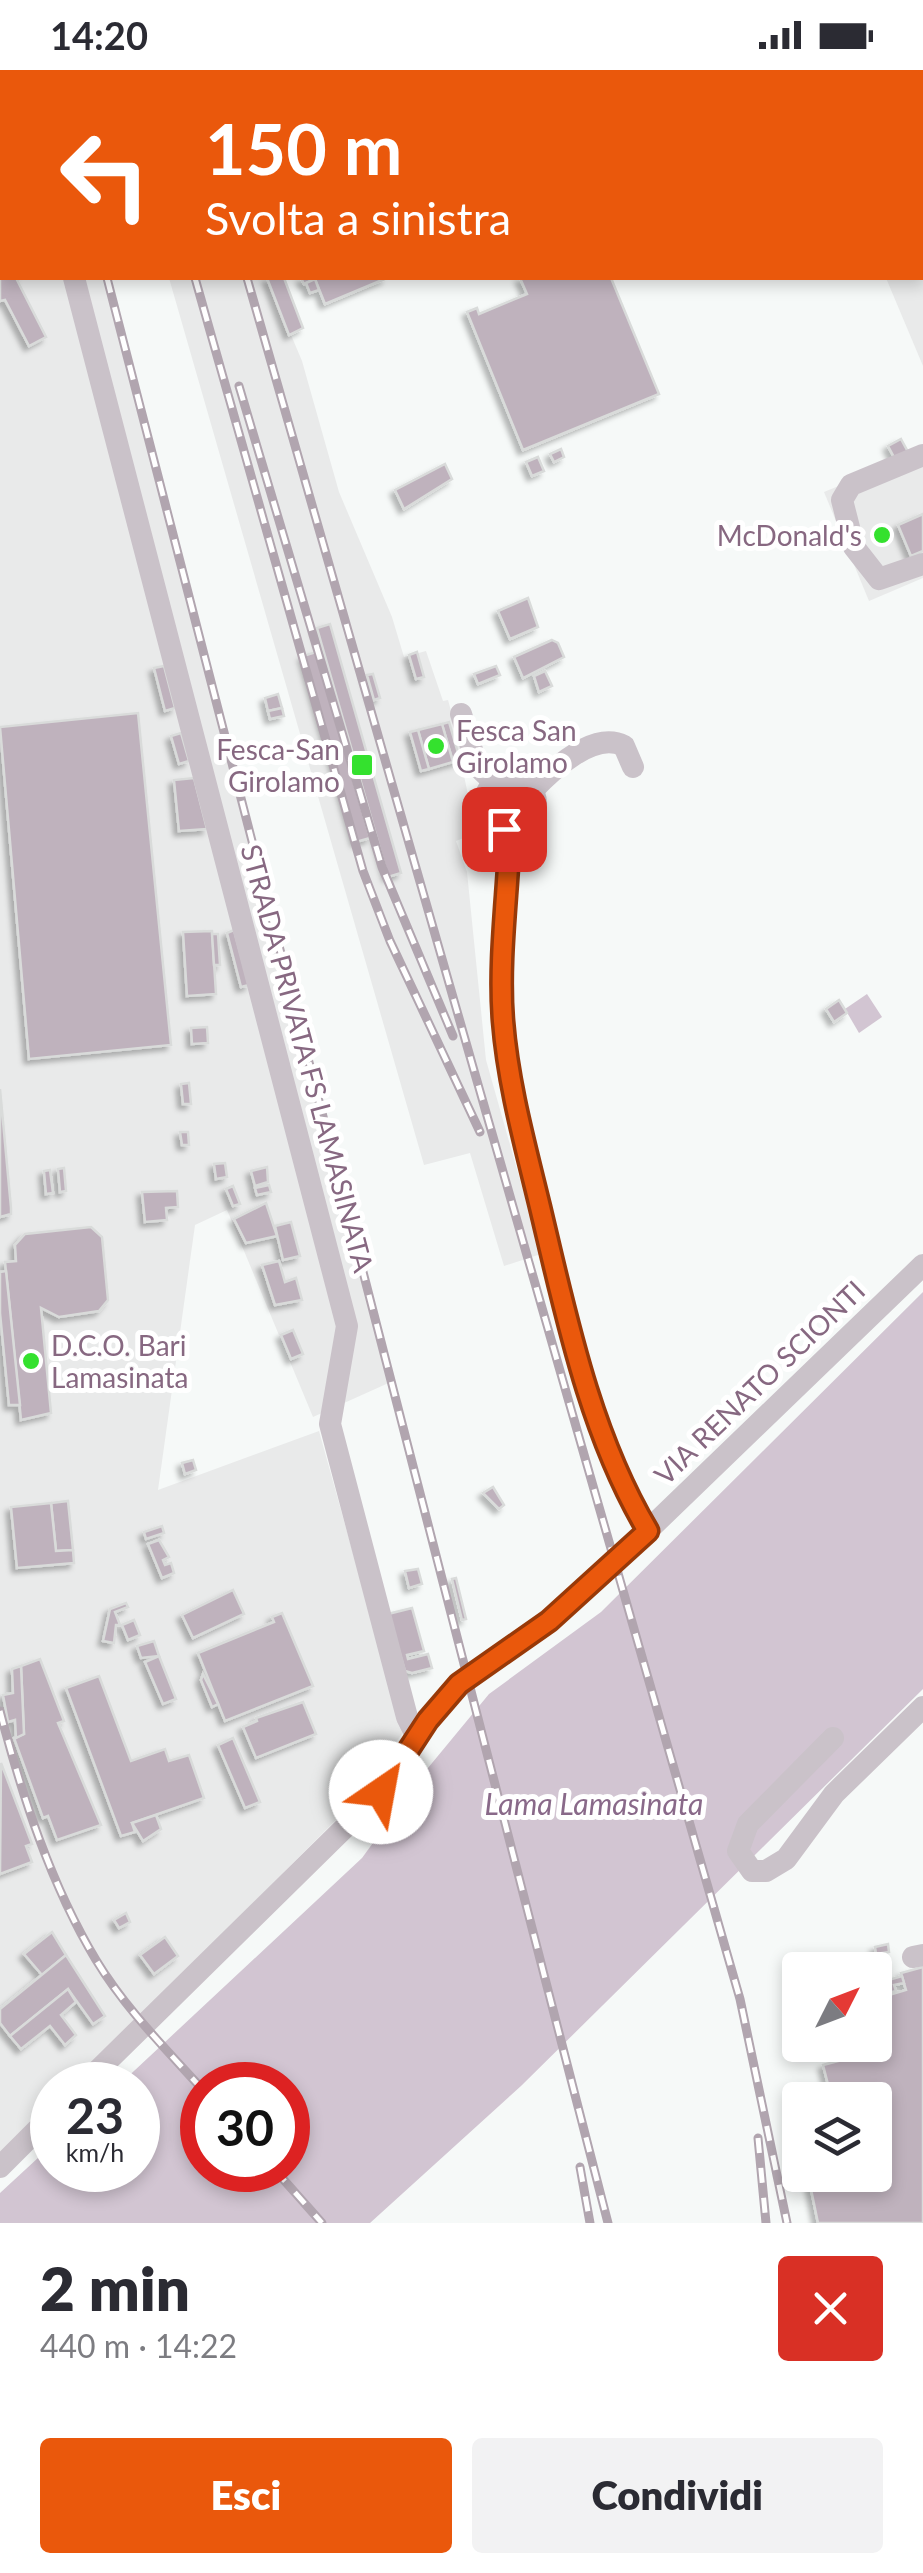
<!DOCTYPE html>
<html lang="it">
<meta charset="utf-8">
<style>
:root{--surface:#fff;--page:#f2f2f3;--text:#2b2b33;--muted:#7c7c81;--accent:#ea580c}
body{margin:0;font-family:Lato,sans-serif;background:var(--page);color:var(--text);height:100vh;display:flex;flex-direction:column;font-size:38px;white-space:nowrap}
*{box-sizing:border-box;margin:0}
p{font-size:32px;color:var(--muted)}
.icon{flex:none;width:55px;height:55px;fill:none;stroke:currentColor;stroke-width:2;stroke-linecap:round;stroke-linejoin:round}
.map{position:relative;height:2153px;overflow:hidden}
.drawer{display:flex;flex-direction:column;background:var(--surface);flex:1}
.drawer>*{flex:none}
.guide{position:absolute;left:0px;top:0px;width:925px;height:210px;box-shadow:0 5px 15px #0003;background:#ea580c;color:#fff;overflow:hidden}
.needle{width:65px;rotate:48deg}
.controls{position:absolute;left:782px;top:1882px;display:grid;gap:20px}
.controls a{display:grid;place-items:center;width:110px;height:110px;border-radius:10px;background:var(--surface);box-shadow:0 5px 15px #0003;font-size:50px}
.speed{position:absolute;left:30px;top:1992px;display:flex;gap:20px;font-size:50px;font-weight:700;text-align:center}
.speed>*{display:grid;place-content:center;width:130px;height:130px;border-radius:50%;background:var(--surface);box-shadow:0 5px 15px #0003;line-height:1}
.speed small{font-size:25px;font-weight:400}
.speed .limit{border:15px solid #d22;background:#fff;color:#111}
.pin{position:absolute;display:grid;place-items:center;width:85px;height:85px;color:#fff;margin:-42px;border-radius:20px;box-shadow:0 5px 15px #0006}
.me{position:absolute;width:110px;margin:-55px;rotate:33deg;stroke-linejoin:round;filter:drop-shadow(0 0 8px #0008)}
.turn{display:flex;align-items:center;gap:35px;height:210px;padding:0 40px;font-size:45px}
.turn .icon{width:130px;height:130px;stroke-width:2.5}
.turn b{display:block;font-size:70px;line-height:85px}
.round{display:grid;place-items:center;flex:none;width:105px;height:105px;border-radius:10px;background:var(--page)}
.head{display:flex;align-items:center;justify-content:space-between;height:170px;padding:0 40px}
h1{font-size:60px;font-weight:800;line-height:75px}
.action{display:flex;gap:20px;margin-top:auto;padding:20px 40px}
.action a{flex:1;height:115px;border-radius:10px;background:var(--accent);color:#fff;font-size:40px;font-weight:800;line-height:115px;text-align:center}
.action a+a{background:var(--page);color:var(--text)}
.status{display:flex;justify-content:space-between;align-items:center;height:70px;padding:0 50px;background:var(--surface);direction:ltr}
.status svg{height:28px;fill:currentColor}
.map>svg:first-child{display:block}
</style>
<div class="status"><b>14:20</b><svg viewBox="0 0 49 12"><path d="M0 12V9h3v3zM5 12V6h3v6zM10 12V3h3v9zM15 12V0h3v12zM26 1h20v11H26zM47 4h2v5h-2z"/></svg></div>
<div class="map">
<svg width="923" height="2153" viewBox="0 0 923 2153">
<defs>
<filter id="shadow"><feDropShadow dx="-4.5" dy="4.5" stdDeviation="2.5" flood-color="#0004"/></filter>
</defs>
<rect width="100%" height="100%" fill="#f6f9f8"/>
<g fill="#e9eaea">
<polygon points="0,0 55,2 2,2 2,208 109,208 393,1311 313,1347 227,1140 195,1155 158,1420 319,1361 403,1663 341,1745 71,2015 52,2015 52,2034 0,2086"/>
<polygon points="923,134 923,296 886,208 922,208"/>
<polygon points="169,208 267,208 302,291 339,422 392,547 404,587 426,581 443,631 448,630 466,695 463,701 476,763 456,771 467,802 486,990 541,1184 504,1196 470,1083 424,1095"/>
<polygon points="923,381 923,508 869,531 824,422"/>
</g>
<g fill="#d2c5d2" fill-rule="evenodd">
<polygon points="867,924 882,947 859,963 845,939"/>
<path d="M923 1222V1619L521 2016 370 2153H0V2123L52 2075V2100H138V2015H119L362 1788 423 1704 489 1624 601 1542ZM202 2015H288V2100H202Z"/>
</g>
<g fill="#bfb2bd" stroke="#d9dbda" stroke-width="2.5" filter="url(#shadow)">
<polygon points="0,161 2,208 22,208 17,210 46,267 29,276 5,230 0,231"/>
<polygon points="267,208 284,208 303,258 289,265"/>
<polygon points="301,208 387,208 325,234 315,209 304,214"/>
<polygon points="520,208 611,208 659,324 523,380 467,242 477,238 479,244 527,224"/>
<polygon points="315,209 319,220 310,223 306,213"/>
<polygon points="901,369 908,382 895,389 888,376"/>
<polygon points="561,379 564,387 554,392 550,384"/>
<polygon points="538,387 544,401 532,406 526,392"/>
<polygon points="445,394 452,409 404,439 395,420"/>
<polygon points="923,444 923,481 911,486 898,455"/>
<polygon points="528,528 538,557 510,569 498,541"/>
<polygon points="330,554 401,803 388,807 317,558"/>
<polygon points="552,570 558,573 564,587 523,608 514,587"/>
<polygon points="316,582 370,768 356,772 303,586"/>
<polygon points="417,582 424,607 416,609 409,585"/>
<polygon points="164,596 175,638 165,641 154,598"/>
<polygon points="496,596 500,605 478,614 474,604"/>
<polygon points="545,601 552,616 539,622 534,606"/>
<polygon points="373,604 380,628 374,630 367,605"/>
<polygon points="278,624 282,638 268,641 265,628"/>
<polygon points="282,638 284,646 270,649 268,641"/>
<polygon points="138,643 171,975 29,989 0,657"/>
<polygon points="449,652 460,690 453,692 442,654"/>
<polygon points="442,654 453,692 429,699 418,660"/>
<polygon points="418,660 429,699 421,701 410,662"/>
<polygon points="181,663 189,691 179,694 171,666"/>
<polygon points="194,708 207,759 179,761 174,710"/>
<polygon points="234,860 249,915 241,917 227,863"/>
<polygon points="212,861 216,924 187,926 183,862"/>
<polygon points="212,864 218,864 220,895 214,895"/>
<polygon points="839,930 847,943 834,952 826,939"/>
<polygon points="207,957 208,973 192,974 191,958"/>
<polygon points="189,1013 191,1034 183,1034 181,1014"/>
<polygon points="0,1019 11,1138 11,1144 0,1147"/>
<polygon points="180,1062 188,1062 189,1075 182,1075"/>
<polygon points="225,1093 227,1107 216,1109 214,1094"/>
<polygon points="267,1097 268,1112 255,1116 251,1101"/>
<polygon points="64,1098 66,1121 60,1122 58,1099"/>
<polygon points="50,1100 53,1123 46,1124 44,1101"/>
<polygon points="269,1115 271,1122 257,1125 255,1118"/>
<polygon points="233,1116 240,1134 233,1136 226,1119"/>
<polygon points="177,1121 178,1137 166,1138 167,1150 145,1152 142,1122"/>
<polygon points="266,1133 277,1166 246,1173 234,1149"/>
<polygon points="291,1152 300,1186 283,1190 275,1156"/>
<polygon points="91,1157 102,1167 108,1230 99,1241 59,1247 41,1238 51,1343 21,1350 5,1192 16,1191 15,1175 25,1164"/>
<polygon points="279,1191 285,1212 296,1208 302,1230 275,1235 262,1195"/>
<polygon points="6,1201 20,1335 9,1335 0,1243 0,1202"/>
<polygon points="293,1260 303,1284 291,1289 281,1265"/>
<polygon points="193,1390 196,1400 185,1404 182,1393"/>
<polygon points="493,1417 504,1435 499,1439 483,1423"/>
<polygon points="68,1431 73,1480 56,1481 51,1433"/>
<polygon points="51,1433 56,1481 73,1480 74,1493 17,1498 11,1437"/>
<polygon points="162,1456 164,1463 146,1469 144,1462"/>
<polygon points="159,1470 169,1487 163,1490 165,1495 171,1493 174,1503 162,1508 148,1474"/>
<polygon points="418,1499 422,1514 409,1518 405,1501"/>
<polygon points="456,1508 466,1549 462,1550 452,1509"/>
<polygon points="233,1520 244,1544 193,1568 182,1545"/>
<polygon points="126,1533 128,1537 115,1542 120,1555 116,1555 114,1573 103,1571 110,1539"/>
<polygon points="412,1538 424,1581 407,1585 408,1589 428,1584 432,1598 412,1603 405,1601 388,1544"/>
<polygon points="282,1543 313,1616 225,1651 198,1583 274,1552 272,1547"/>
<polygon points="134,1550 140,1565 128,1570 122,1555"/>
<polygon points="154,1571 159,1586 141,1588 137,1576"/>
<polygon points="159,1586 176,1629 163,1634 145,1592"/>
<polygon points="40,1589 64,1651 58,1653 101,1755 57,1770 48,1746 43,1748 14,1668 24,1664 21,1596"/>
<polygon points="21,1596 24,1664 16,1668 15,1650 8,1652 3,1625 13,1623 12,1599"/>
<polygon points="203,1604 218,1634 212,1637 201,1610"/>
<polygon points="99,1606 131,1691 165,1679 169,1691 189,1685 204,1728 132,1753 135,1762 121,1766 66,1618"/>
<polygon points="303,1632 316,1664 256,1688 243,1657 257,1651 256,1648"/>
<polygon points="233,1668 260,1732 245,1738 218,1675"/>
<polygon points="1,1693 32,1774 26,1776 32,1792 0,1804"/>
<polygon points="156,1745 161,1759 143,1771 132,1753"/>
<polygon points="126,1843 130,1852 119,1858 114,1850"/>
<polygon points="52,1862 66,1885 42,1905 24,1884"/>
<polygon points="165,1867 178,1886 154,1904 140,1885"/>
<polygon points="888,1874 889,1882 876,1884 875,1877"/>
<polygon points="66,1885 105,1946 93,1954 68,1919 10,1966 0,1953 0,1939"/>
<polygon points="923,1897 923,2153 818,2153 808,2105 875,2105 875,2030 832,2030 823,1995 857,1986 854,1975 875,1975 875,1942 882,1940 879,1928 906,1920 901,1903"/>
<polygon points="902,1906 904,1913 894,1915 896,1921 880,1925 875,1921 875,1914"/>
<polygon points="68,1919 76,1932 61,1945 76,1965 65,1975 50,1956 21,1979 10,1966"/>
</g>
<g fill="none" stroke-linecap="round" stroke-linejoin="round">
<polyline stroke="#dad5da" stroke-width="22" stroke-dasharray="22 11" stroke-linecap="butt" points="390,2 390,0"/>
<g stroke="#beb6bd" stroke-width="31">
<g id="major">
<polyline points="893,0 893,2"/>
<polyline points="922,0 923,2"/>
<polyline points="922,81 923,82"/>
</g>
</g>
<g stroke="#cac2c9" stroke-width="22">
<polyline points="20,0 21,2"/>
<polyline points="457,0 458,2"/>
<polyline points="425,2 431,0"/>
<polyline points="756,2 763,0"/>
<polyline points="922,195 923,196"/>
<polyline points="74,208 347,1256 330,1354 407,1647 417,1667"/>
<polyline points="923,385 851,415 842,430 854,477 879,509 923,494"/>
<polyline points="461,644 477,696 495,713"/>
<circle cx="510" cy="734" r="26"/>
<path d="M532 721C551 701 594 660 624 676L633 697"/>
<path d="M510 760C508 823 498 889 503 951 508 1014 525 1075 540 1137 566 1246 590 1364 648 1461"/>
<polyline points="833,1668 748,1754 738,1781 752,1801 766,1801 786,1789 834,1724 923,1637"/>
<polyline points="913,1887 923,1885"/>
<polyline points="83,2015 381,1722 427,1650 459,1614 549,1551 615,1492 923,1195"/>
<polyline points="0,2097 52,2045"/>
</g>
<use href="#major" stroke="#fff" stroke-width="28"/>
<g stroke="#b1a5af" stroke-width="9">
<g id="rail">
<polyline points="44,0 45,2"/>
<polyline points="150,0 150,2"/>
<polyline points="194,0 194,2"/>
<polyline points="107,208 608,2153"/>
<polyline points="195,208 363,801 390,871 480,1062"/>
<polyline points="247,208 740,1929 787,2153"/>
<polyline points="239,316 382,797 453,966"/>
<path d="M0 1641C22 1726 51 1815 96 1890 125 1938 165 1978 202 2019"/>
<polyline points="758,2068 766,2153"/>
<polyline points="580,2097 590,2153"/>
<polyline points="275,2100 322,2153"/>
</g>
</g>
<use href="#rail" stroke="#fff" stroke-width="5" stroke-dasharray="15" stroke-linecap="butt"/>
</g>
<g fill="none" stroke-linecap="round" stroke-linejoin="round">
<g stroke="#983908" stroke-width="25">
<path id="route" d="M381 1722 428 1650 459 1614 549 1551 648 1461C590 1364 566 1246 540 1137 525 1075 508 1014 503 951 498 889 508 822 510 760L504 759"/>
</g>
<use href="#route" stroke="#ea580c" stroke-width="18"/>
</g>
<g fill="#34e12e" stroke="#fff" stroke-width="4">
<circle cx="882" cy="465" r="10"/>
<circle cx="436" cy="676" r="10"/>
<rect x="350" y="683" width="24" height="24" rx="5"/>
<circle cx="31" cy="1291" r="10"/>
</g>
<g text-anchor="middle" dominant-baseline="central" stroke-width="10" stroke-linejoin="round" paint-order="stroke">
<g font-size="28" fill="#876881" stroke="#fff" text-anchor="end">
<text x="862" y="465">McDonald's</text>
<text x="456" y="660" text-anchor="start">Fesca San<tspan x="456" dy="32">Girolamo</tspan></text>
<text x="340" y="679">Fesca-San<tspan x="340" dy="32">Girolamo</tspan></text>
<text x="51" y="1275" text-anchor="start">D.C.O. Bari<tspan x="51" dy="32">Lamasinata</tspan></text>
</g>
<g font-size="28" fill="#876881" stroke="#fff">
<text transform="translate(308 988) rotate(75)">STRADA PRIVATA FS LAMASINATA</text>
<text transform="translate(759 1312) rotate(-44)">VIA RENATO SCIONTI</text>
</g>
<g font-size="30" font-style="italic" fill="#896989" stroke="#fff">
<text x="594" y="1733">Lama Lamasinata</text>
</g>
</g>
</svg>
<div class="controls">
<a><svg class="needle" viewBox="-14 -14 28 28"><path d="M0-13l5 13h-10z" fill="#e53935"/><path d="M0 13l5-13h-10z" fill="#7c7c81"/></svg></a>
<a><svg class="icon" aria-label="layers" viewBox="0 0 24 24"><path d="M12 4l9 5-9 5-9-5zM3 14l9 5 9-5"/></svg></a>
</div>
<div class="speed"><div>23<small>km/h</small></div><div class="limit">30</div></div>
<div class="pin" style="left:504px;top:759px;background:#d93025"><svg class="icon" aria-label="arrive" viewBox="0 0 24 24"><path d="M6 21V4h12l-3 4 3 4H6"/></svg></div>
<svg class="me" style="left:381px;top:1722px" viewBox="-20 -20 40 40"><circle r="19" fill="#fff"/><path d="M0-13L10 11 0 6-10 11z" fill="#ea580c"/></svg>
<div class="guide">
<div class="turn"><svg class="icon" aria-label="left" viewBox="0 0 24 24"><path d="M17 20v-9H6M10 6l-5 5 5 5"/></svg><div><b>150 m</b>Svolta a sinistra</div></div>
</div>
</div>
<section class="drawer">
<div class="head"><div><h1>2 min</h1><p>440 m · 14:22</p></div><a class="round" style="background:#d93025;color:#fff"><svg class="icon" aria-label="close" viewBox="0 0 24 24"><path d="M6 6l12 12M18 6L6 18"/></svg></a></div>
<div class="action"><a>Esci</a><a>Condividi</a></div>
</section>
